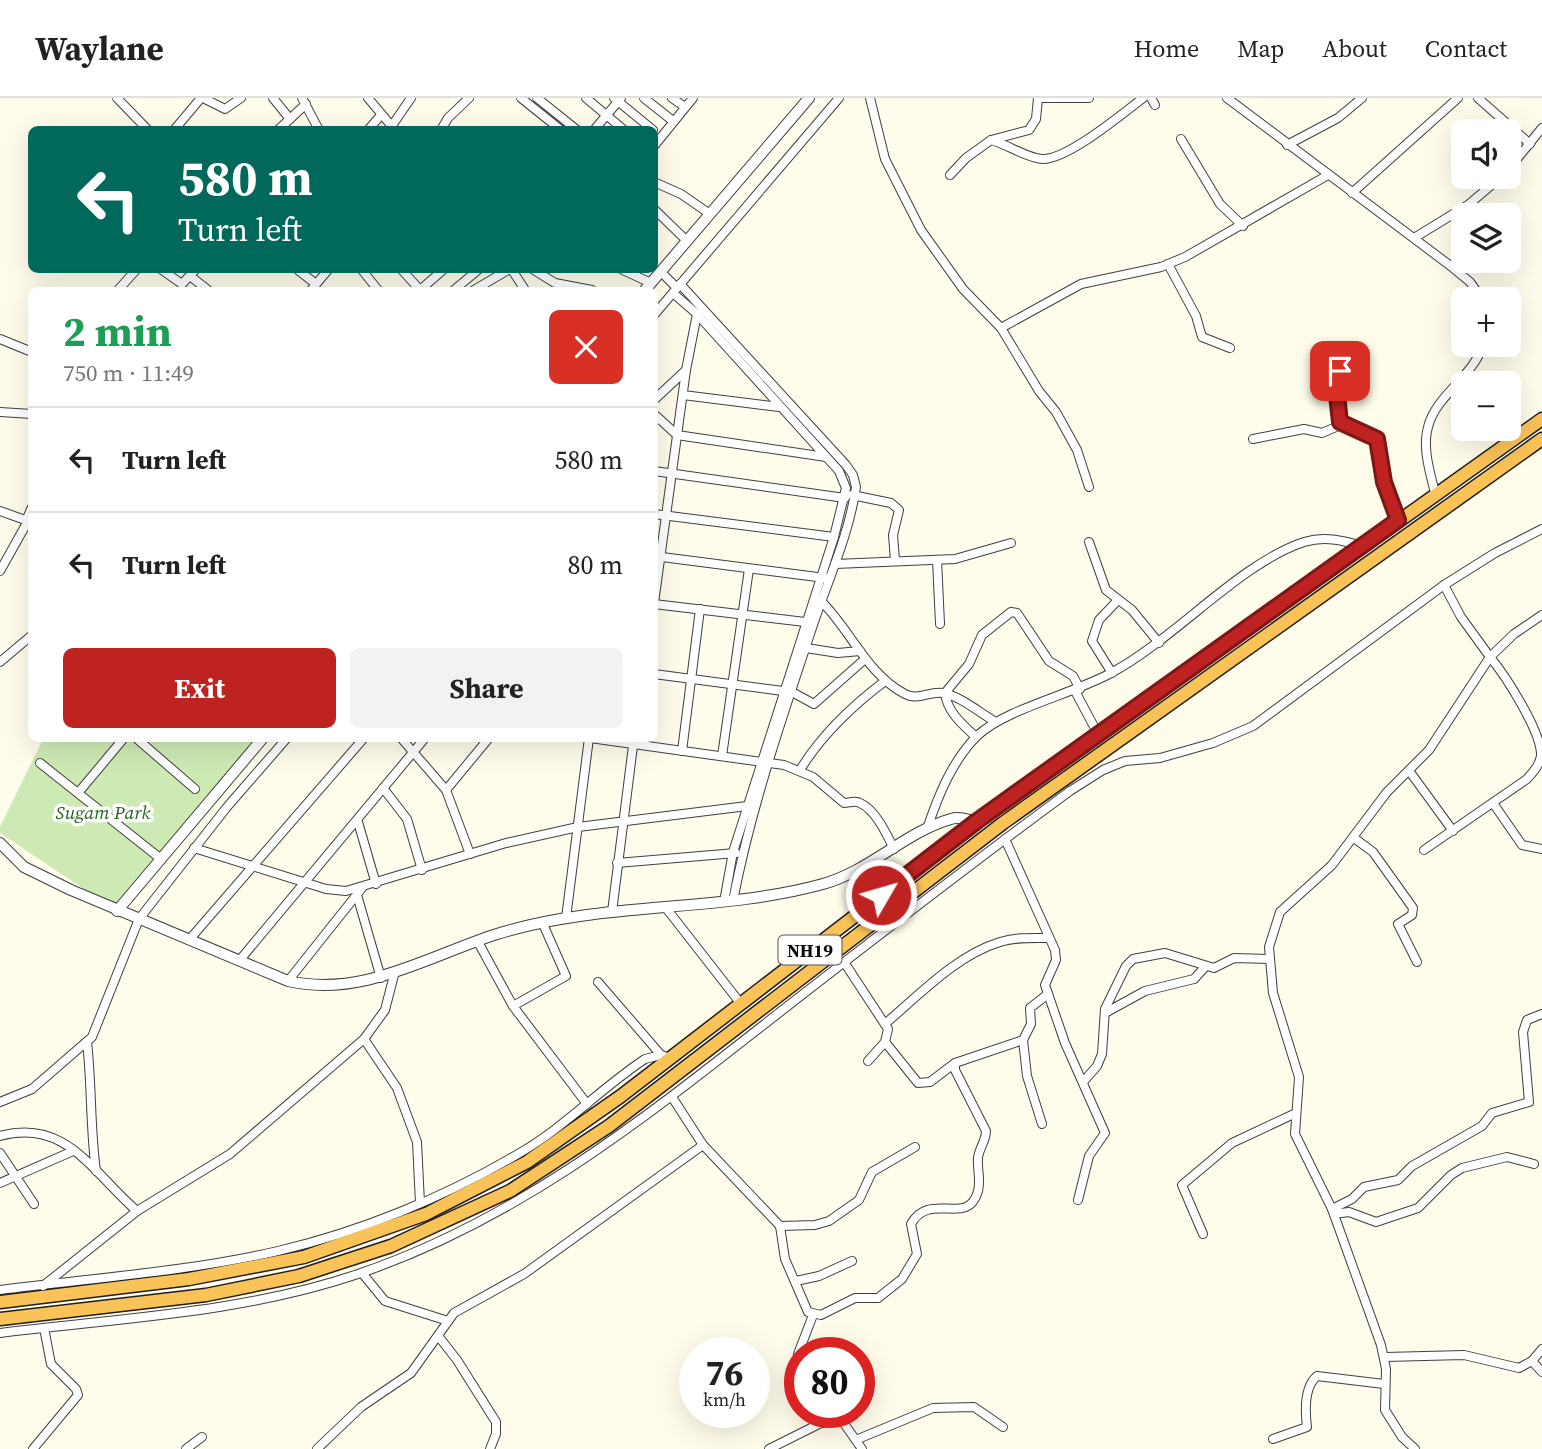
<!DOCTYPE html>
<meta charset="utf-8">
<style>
:root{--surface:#fff;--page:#f2f2f2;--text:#222;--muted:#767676;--line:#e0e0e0;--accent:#bf2321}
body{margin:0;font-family:"Source Serif 4",serif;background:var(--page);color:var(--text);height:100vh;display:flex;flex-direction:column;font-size:26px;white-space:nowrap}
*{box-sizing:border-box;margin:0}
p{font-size:23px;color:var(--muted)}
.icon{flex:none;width:38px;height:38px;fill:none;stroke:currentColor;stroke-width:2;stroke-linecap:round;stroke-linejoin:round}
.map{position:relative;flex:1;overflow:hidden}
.sheet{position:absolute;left:28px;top:189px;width:630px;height:455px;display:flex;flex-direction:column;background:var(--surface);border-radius:10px;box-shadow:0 7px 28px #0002}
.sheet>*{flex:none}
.banner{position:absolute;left:28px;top:28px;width:630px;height:147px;border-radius:10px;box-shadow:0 7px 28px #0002;background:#00695c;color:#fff;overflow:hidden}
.buttons{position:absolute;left:1451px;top:21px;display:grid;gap:14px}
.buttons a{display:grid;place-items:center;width:70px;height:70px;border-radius:10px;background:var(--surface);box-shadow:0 7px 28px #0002;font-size:35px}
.speed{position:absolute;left:679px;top:1239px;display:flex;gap:14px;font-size:35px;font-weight:700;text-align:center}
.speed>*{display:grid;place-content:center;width:91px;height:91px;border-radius:50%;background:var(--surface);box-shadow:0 7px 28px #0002;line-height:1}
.speed small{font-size:18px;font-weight:400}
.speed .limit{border:10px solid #d22;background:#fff;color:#111}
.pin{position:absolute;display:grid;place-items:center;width:60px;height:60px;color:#fff;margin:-30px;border-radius:14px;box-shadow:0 4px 10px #0006}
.me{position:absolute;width:77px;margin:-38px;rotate:52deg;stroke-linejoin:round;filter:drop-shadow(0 0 5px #0008)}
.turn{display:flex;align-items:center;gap:24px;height:147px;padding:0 35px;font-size:32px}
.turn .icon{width:91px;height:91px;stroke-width:2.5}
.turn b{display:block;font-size:49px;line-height:60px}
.round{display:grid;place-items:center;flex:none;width:74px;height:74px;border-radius:10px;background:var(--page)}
.overview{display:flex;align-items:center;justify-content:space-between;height:119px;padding:0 35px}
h1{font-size:42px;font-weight:700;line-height:52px;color:#1e9e55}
.primary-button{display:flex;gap:14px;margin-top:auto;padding:14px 35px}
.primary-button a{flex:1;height:80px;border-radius:10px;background:var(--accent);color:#fff;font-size:28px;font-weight:700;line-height:80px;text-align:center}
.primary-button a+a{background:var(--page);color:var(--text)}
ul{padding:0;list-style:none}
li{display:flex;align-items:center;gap:21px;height:105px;padding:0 35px;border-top:2px solid var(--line)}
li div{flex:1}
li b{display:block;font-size:26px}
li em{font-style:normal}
header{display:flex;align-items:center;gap:42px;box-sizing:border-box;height:98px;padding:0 35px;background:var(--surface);border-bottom:2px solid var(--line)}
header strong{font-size:33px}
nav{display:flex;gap:38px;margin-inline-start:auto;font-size:24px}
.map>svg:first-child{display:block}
</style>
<header>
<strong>Waylane</strong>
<nav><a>Home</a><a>Map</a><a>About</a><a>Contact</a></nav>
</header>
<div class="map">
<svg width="1542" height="1351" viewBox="0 0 1542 1351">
<rect width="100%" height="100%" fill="#fffceb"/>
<polygon fill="#cdeab4" points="43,641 263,641 117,813 0,735 0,729"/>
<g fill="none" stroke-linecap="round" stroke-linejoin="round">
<g stroke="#3f3f3f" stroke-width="10">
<g id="minor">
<polyline points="117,0 148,32"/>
<polyline points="203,0 225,11 241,0"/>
<polyline points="273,0 290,21"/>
<polyline points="302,0 319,32"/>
<polyline points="368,0 395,32"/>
<polyline points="521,0 561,32"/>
<polyline points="537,0 577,32"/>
<polyline points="586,0 624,32"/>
<polyline points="614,0 653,32"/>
<polyline points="644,0 673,23"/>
<polyline points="672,0 685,9"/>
<polyline points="870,0 885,61 921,132 963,191 1001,230 1039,293 1056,314 1077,352 1089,389"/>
<polyline points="1043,0 1089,0"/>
<polyline points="1151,0 1155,7"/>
<polyline points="1227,0 1448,166 1470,184 1482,201"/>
<polyline points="1478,0 1530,46"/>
<polyline points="174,32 201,0"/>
<polyline points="278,32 306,6"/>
<polyline points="368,32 381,17"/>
<polyline points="389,32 411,0"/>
<polyline points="441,32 448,20 469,0"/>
<polyline points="594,32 621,0"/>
<polyline points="1181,41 1220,106 1243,128"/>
<path d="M991 42C1007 46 1026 60 1042 61 1067 62 1122 16 1143 0"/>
<polyline points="1287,47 1338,20 1362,0"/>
<polyline points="654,48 693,0"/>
<polyline points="1508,72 1542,30"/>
<polyline points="950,77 966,60 991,42 1029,32 1036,21 1038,0"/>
<polyline points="654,84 681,96 710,116"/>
<polyline points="1352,95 1458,0"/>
<polyline points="654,111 687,143"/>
<polyline points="1414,140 1468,107 1501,79"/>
<polyline points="1168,166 1196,218 1202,239 1230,250"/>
<polyline points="162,172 182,186 195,172"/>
<polyline points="298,172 316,186"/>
<polyline points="362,172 378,192"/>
<polyline points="402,172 420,192"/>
<polyline points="512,172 525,192"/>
<polyline points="534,172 555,185 592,192"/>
<polyline points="623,172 651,185"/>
<polyline points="661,174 677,190"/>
<polyline points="190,178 208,192"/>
<path d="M680 186 846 367 853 377 856 389C849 437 828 482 813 527 783 617 751 709 733 803"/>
<polyline points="118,192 136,172"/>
<polyline points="311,192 328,172"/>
<polyline points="420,192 443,172"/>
<polyline points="454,192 478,172"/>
<polyline points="474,192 508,172"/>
<polyline points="673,195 697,216 839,373 846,390 834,439 733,754 724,804"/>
<polyline points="654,217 839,0"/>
<polyline points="1001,230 1081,186 1161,169 1185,159 1328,77"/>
<polyline points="0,241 32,254"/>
<polyline points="683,297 779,309"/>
<polyline points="654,302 685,273"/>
<polyline points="0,314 32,316"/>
<polyline points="654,316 677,337 826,359"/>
<polyline points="1340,324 1370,336 1380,347 1384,384 1398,422"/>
<path d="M1253 341 1304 331 1322 335 1336 329C1343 320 1338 287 1340 273"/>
<polyline points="654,373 845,400"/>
<path d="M1435 395C1430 374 1422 350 1428 329 1436 297 1473 279 1483 247"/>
<polyline points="852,397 891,405 899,412 893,437 895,462"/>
<polyline points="0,413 28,423 0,473"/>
<polyline points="654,416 834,439"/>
<polyline points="30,425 28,418 32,409"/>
<polyline points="1089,444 1106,492 1132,512 1159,545"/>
<polyline points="654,458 825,480"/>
<polyline points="937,462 940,526"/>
<polyline points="835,466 955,461 1011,445"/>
<path d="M822 504C851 533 867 576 905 596 918 603 929 593 943 595 960 598 980 615 996 624"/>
<polyline points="654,505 686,272 697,216"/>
<polyline points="654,506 805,524"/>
<polyline points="806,550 838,555 860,553"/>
<polyline points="0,564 32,537"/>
<polyline points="1112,575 1092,543 1099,522 1118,502"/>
<polyline points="654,576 783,593"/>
<polyline points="1075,593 1099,638"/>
<polyline points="792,594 814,606 865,561"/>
<path d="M976 639C963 627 947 614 945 595L969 566 982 537 1011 514 1017 515 1049 563 1073 578 1080 591"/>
<polyline points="136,640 195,691"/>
<polyline points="401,640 446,692 470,756"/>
<path d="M590 640 784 667 813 679 844 705C849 705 855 702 860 705 876 712 887 737 894 751"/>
<polyline points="682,653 700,511"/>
<polyline points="722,658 749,471"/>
<polyline points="40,665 161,761"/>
<path d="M800 672C822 636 852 608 885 583"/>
<polyline points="1410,674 1453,733"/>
<polyline points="383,690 407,721 422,772"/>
<polyline points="446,692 489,640"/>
<polyline points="78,695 124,640"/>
<polyline points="1493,705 1522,747 1542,751"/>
<polyline points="358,724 376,786"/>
<path d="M927 731C938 698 952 663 977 638 1005 611 1073 596 1111 575 1175 541 1240 465 1304 444 1324 438 1342 442 1362 448"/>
<polyline points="1354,740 1373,754 1413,810 1412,817 1398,826 1417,864"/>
<polyline points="1005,741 1055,852 1056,862 1045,887 1065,945 1105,1035 1089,1058 1078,1102"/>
<polyline points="194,750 326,791 346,793 506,745 578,729 747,708"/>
<path d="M1424 752 1527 681C1533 674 1539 668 1541 658 1542 634 1505 577 1490 559L1514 536 1542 517"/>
<polyline points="617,765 736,755"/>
<polyline points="357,797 381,880"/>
<polyline points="666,810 741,906"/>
<polyline points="612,814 634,640"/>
<polyline points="566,820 589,640"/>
<polyline points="189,842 364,640"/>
<polyline points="478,844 513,908 587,1006"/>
<polyline points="239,863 425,640"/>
<polyline points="844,864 888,931 885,944 868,963"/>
<polyline points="288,883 362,790"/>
<polyline points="598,884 661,957"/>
<polyline points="513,908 566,878 543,826"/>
<polyline points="1105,915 1145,893 1194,881 1206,868"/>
<path d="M886 925C920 896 957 857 1000 844 1016 839 1033 840 1049 840"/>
<polyline points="364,941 397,990 417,1044 420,1105"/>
<polyline points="1023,942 1027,978 1042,1026"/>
<path d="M87 944C92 987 90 1030 96 1073"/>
<polyline points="885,944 918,985 930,984 955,965"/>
<polyline points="1083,984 1097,968 1102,956 1105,911 1126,868 1133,861 1165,855 1214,870 1234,860 1269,861"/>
<path d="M672 999 703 1047 780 1128 785 1161 808 1214 821 1217 855 1200H878L902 1181 917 1156 911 1126C930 1092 968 1130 978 1093 981 1082 977 1071 978 1060 979 1050 986 1043 986 1033L955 972V965L1023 942 1031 926 1030 910 1048 896"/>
<polyline points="0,1004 32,991 92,939 139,821 227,709 287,640"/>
<path d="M0 1038C66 1020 92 1074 137 1113"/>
<polyline points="0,1055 34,1106"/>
<polyline points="0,1085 73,1053"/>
<polyline points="1332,1111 1352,1101 1364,1089 1398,1082 1412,1068 1482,1028 1492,1015 1529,1004 1523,934 1527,922 1542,916"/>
<polyline points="1334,1116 1349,1114 1376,1124 1418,1110 1451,1077 1462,1070 1507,1059 1534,1066"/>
<polyline points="780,1128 815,1127 829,1123 859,1102 872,1074 915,1049"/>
<polyline points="1203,1136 1182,1087 1232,1045 1296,1015"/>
<polyline points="362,1175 385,1203 448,1223"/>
<polyline points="796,1183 819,1178 852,1163"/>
<polyline points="43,1188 137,1113 230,1056 364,941 385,912 394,877"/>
<path d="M0 1192C93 1180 186 1174 278 1153 360 1134 445 1099 518 1056 564 1030 601 990 645 961L661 957 671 960"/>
<path d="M0 1235C120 1220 243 1215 358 1176 517 1122 641 1023 771 921 870 844 969 767 1070 693L1103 672 1125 663 1160 660 1213 645 1253 628 1444 487 1495 455 1542 431"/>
<polyline points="439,1239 457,1262 496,1324 496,1336 490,1351"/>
<polyline points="1385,1259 1464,1257 1519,1270 1532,1263 1542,1251"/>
<polyline points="1532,1263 1542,1274"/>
<polyline points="800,1268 798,1256 813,1217"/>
<polyline points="836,1314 862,1351"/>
<polyline points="858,1341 933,1310 974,1309 1003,1329"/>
<path d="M1273 1341 1307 1329C1305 1313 1304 1289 1317 1278L1384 1286"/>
<polyline points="33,1351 78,1297 76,1291 51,1266 44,1230"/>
<polyline points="186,1351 202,1339"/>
<polyline points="317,1351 361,1309 411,1275 454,1215 524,1176 703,1047"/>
<polyline points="769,1351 819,1326 841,1320"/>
<polyline points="1415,1351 1402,1339 1385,1312 1386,1271 1381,1247 1332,1111 1295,1036 1299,979 1273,895 1269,849 1280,814 1332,767 1387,694 1429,652 1490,559 1461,519 1444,487"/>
</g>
</g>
<g stroke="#3f3f3f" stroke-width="12">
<g id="tertiary">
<polyline points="645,192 809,0"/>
<path d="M0 745 24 769 71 792 288 883C363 900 428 858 497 836 603 803 717 815 823 786 870 773 905 734 951 721 959 718 968 722 977 724"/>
<polyline points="117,813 263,640"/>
</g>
</g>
<g stroke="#1d1d1d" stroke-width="15">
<g id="trunk">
<polyline points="0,1204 189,1181 304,1159 426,1116 527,1064 621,998 977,724 1542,321"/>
<polyline points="0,1221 206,1197 299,1178 391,1148 510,1093 609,1028 1003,725 1542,341"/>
</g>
</g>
<use href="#minor" stroke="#fff" stroke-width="8"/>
<use href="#tertiary" stroke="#fff" stroke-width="10"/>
<use href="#trunk" stroke="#fac357" stroke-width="12"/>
</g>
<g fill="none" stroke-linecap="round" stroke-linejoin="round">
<g stroke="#7c1715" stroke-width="18">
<polyline id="route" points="881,797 977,723 1398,422 1384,384 1377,341 1340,324 1337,297 1340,273"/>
</g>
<use href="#route" stroke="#bf2321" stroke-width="12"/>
</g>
<g text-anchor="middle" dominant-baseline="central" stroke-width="7" stroke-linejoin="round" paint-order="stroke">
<rect fill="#fff" stroke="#555" stroke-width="2" x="778.5" y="837.5" width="63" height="29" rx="5"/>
<g font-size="18" font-weight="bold" fill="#0c0c0c">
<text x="810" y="852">NH19</text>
</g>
<g font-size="19" font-style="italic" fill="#26651b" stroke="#fff">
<text x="103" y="714">Sugam Park</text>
</g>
</g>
</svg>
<div class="buttons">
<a><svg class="icon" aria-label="sound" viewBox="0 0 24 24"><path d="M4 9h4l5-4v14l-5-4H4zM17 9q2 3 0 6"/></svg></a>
<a><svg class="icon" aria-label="layers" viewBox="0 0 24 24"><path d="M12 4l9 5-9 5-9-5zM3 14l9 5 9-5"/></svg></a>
<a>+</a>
<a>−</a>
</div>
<div class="speed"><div>76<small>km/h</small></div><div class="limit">80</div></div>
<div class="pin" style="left:1340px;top:273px;background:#d93025"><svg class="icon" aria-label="arrive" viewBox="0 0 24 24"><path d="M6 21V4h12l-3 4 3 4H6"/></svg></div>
<svg class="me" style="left:881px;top:797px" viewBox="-20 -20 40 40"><circle r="17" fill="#bf2321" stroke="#fff" stroke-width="3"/><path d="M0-11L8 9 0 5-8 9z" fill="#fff"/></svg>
<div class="banner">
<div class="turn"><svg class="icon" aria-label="left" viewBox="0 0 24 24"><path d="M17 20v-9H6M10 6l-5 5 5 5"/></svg><div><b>580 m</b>Turn left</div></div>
</div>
<section class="sheet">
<div class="overview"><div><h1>2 min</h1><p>750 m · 11:49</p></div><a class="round" style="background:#d93025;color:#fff"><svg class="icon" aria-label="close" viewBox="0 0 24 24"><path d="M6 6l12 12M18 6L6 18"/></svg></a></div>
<ul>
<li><svg class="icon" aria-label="left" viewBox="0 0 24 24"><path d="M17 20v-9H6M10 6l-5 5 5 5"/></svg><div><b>Turn left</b></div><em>580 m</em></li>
<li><svg class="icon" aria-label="left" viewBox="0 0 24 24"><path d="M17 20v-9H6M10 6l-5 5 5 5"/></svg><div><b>Turn left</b></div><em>80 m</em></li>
</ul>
<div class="primary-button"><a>Exit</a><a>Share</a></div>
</section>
</div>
